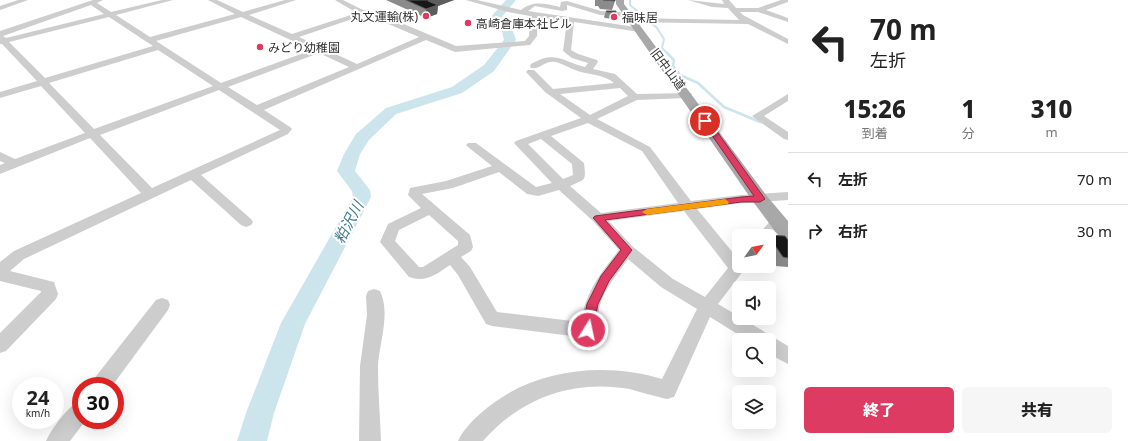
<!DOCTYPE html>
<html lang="ja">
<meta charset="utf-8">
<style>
:root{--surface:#fff;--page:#f6f6f6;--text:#222;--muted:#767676;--line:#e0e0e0;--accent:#dd3b61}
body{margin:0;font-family:"Noto Sans","Noto Sans JP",sans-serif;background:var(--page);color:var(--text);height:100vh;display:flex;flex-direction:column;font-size:15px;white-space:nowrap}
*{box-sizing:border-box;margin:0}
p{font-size:13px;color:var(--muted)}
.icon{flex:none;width:22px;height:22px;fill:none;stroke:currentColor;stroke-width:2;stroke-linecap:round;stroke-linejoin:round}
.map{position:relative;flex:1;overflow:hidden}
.panel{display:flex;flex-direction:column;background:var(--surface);width:340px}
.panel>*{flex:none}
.hud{background:#fff;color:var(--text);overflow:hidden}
.needle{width:26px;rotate:57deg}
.tools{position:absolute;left:732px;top:229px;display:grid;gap:8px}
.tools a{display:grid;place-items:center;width:44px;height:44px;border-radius:6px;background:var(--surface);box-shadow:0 4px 16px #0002;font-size:20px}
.speed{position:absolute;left:12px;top:377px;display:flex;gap:8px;font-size:20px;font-weight:700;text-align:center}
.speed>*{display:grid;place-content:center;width:52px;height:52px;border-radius:50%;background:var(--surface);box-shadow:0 4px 16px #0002;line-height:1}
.speed small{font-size:10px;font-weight:400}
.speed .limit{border:6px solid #d22;background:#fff;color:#111}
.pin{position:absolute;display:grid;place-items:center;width:34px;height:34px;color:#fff;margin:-17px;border:2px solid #fff;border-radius:50%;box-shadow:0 1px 4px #0007}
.me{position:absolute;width:44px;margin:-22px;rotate:10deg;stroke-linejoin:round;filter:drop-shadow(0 0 3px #0008)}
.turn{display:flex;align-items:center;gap:14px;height:84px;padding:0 16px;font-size:18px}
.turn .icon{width:52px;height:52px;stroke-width:2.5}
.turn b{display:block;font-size:28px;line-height:34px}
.eta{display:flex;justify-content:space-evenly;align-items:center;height:68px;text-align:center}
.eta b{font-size:24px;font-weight:800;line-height:28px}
.primary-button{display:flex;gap:8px;margin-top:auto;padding:8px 16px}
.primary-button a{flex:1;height:46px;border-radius:6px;background:var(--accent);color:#fff;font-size:16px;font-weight:800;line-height:46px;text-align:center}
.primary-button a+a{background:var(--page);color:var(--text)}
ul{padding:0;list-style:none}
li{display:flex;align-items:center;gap:12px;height:52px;padding:0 16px;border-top:1px solid var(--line)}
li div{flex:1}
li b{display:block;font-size:15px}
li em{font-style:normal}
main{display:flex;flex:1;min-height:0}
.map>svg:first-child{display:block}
</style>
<main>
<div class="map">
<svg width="788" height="441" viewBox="0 0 788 441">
<rect width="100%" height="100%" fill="#fff"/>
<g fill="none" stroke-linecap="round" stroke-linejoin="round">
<polyline stroke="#cce4eb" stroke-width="2" points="630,0 630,5 657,28 664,39 662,48 668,54"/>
<polyline stroke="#cce4eb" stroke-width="2.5" points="667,53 674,60 673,66 680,75 698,83 724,107 758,121"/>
<polyline stroke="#cce4eb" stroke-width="3" points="756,120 761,122"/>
<polygon fill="#cce4eb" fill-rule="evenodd" points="506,0 516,0 500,19 510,23 516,40 494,71 462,93 396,114 369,140 360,154 355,171 370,190 371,197 305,324 274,413 267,441 237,441 246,413 281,323 353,197 352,191 337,171 344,154 356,134 386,108 452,87 484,65 504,40 501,27 494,25 489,19"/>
<g fill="#cdcdcd" fill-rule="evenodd">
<polygon points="18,0 28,0 0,10 0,6"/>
<path d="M93 0H103L97 3 111 12 162 0H173L116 15 150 37 235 14 208 0H217L243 12 285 0H296L249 15 292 34 357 13 335 0H343L363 10 380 14 456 46 525 41 529 36 530 16 508 12 466 0H477L521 10C534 0 545 4 560 7L561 2 567 1 601 11 631 13V17H628L600 15 567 5V10L562 11 535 6 528 11 642 28V32H639L574 22 571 50 578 54 597 60 598 62 593 69 615 74 637 94 691 93 692 95 691 97 687 98 637 100 597 119 650 147 691 201 741 195 788 192V200L741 203 697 209 739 260V266H747L718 304 788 346V364L769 354V340H747L710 317 674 397C672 397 670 398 668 399 665 399 636 391 630 389 572 379 521 398 483 441H458C463 430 472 421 481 413 530 369 602 361 662 379L697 309 661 287 628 259C618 273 605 288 600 305 597 315 599 326 594 335L588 338 492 326 486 324 458 275 450 265C437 274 426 283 409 277L380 242 388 224 421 208 408 195 410 188 446 181 492 166 468 147 466 145 468 143H476L536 187 552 183 514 143 516 141 581 118 545 92 526 72 528 70H534L553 89 614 83C604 74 588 75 575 70 569 68 562 63 555 62 545 60 540 70 531 68L530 66 531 64C555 50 562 61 585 67L588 63 572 58 563 51 567 21 538 17 537 36 530 45 455 52 426 40 264 110 290 127 292 129 288 134 201 175 251 219 253 222 251 225 246 227 241 225 191 180 24 259 10 271 54 282 58 294 56 299 6 351 0 353V333L41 292V291L0 281V262L14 251 141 193 90 138 0 174V165L5 163 0 161V152L15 159 85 133 41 86 0 98V92L37 81 2 44H0V31ZM91 5 104 14 6 38 3 36ZM364 15 374 18 419 37 357 64 299 37ZM109 17 153 46 45 78 9 42ZM241 17 312 50 221 83 156 41ZM158 50 213 86 94 129 49 83ZM319 53 349 67 257 105 228 87ZM620 88 628 96 590 115 560 94ZM219 90 280 130 152 188 100 135ZM588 123 642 151 678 203 601 213 570 186C586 179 586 181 584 163L551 136ZM541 139 572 164 573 175 563 179 528 144ZM499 172 527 194 538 196 559 190 593 221 619 250C600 274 586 291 581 322L497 312 470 267 461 257 471 251 473 247 470 235 422 194 453 188ZM684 211 728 268 705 297 673 279 632 246 609 221ZM429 215 458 241V245L423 267H419L395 241 399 230Z"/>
<polygon points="688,0 724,4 722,0 729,0 736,8 758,8 781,0 788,0 788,2 766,10 788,18 788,22 758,12 740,12 743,15 788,39 788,44 748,24 631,22 627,20 631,18 739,20 728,8 712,7"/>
<polygon points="788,94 788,101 764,116 788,132 788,140 784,139 752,116"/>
<polygon points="778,216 783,218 785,221 769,240 769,236 757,236 773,218"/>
<path d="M374 289 380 291C391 314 379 343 378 367 378 392 380 416 381 441H359L360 366 367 315 366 296 368 291Z"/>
<polygon points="162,298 168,300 170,305 168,310 112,386 90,386 93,380 156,300"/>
<path d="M81 400V420H86L70 441H46C52 428 69 405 81 400Z"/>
</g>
<polygon fill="#a8a8a8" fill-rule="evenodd" points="616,0 624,0 624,4 766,195 788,221 788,241 781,239 754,203 616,4"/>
</g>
<g fill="#8b8b8b">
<polygon points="386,0 454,0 438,6 437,14 426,18"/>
<polygon points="595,0 615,0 615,1 612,10 600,9 598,6 595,6"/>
<polygon points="606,11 616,12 614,19 605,18 604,17"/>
<polygon points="768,235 788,240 788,267 775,266 769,256 769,236 767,236"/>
</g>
<polygon fill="#5d5d5d" points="430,0 454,0 438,6 437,14 426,18 426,9 428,1"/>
<g fill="#171717" stroke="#5d5d5d">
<polygon points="406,0 430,0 428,1 438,5 426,9"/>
<polygon points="603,0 615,0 615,1"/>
<polygon points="606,11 616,11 616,12 607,12"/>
<polygon points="768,235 785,236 788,240 788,258 783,257 769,237 769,236"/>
</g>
<polygon fill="#dd3b61" stroke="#90263f" points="703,119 708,119 765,199 760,202 741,202 605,220 632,250 609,281 598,304 592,333 588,334 583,333 582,330 587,304 601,276 621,250 595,220 593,218 595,216 741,197 754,196 702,121"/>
<polygon fill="#f59e0b" points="725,199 729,202 728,204 647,215 642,212 647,209"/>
<g fill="#dd3b61" stroke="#fff" stroke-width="1.5">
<circle cx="426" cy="16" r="4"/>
<circle cx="614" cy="17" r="4"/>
<circle cx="468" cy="23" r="4"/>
<circle cx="260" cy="47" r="4"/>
</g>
<g text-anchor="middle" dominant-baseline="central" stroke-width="4" stroke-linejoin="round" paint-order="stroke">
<g font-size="12" fill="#303030" stroke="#fff" text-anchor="start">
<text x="418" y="16" text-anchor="end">丸文運輸(株)</text>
<text x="622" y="17">福味居</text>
<text x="476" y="23">高崎倉庫本社ビル</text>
<text x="268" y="47">みどり幼稚園</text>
</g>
<g font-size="12" fill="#303030" stroke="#fff">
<text transform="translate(668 69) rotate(53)">旧中山道</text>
</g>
<g font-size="15" font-style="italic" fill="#417d8e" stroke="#fff">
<text transform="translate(348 222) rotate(-62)">粕沢川</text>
</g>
</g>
</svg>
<div class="tools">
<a><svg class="needle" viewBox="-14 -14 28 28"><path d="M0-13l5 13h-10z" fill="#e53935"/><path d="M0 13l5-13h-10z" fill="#767676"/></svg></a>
<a><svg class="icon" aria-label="sound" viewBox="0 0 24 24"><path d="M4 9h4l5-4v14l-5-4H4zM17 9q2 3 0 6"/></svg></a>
<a><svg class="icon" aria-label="search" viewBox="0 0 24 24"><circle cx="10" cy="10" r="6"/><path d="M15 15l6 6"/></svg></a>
<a><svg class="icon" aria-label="layers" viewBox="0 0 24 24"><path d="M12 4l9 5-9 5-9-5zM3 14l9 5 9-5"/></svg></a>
</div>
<div class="speed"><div>24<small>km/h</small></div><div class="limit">30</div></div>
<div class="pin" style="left:705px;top:121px;background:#d93025"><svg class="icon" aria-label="arrive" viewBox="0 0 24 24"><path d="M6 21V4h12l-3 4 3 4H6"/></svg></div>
<svg class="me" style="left:588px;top:330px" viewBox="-20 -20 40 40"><circle r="17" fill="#dd3b61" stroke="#fff" stroke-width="3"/><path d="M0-11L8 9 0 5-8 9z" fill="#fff"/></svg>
</div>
<section class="panel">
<div class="hud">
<div class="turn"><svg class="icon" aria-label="left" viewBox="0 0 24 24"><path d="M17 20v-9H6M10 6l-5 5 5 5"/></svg><div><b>70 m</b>左折</div></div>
</div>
<div class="eta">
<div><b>15:26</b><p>到着</p></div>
<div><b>1</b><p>分</p></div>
<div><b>310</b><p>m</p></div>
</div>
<ul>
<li><svg class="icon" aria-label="left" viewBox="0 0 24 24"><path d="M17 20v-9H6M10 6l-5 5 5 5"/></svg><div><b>左折</b></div><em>70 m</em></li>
<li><svg class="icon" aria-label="right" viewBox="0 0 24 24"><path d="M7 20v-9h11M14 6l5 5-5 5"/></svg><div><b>右折</b></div><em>30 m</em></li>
</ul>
<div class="primary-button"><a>終了</a><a>共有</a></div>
</section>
</main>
